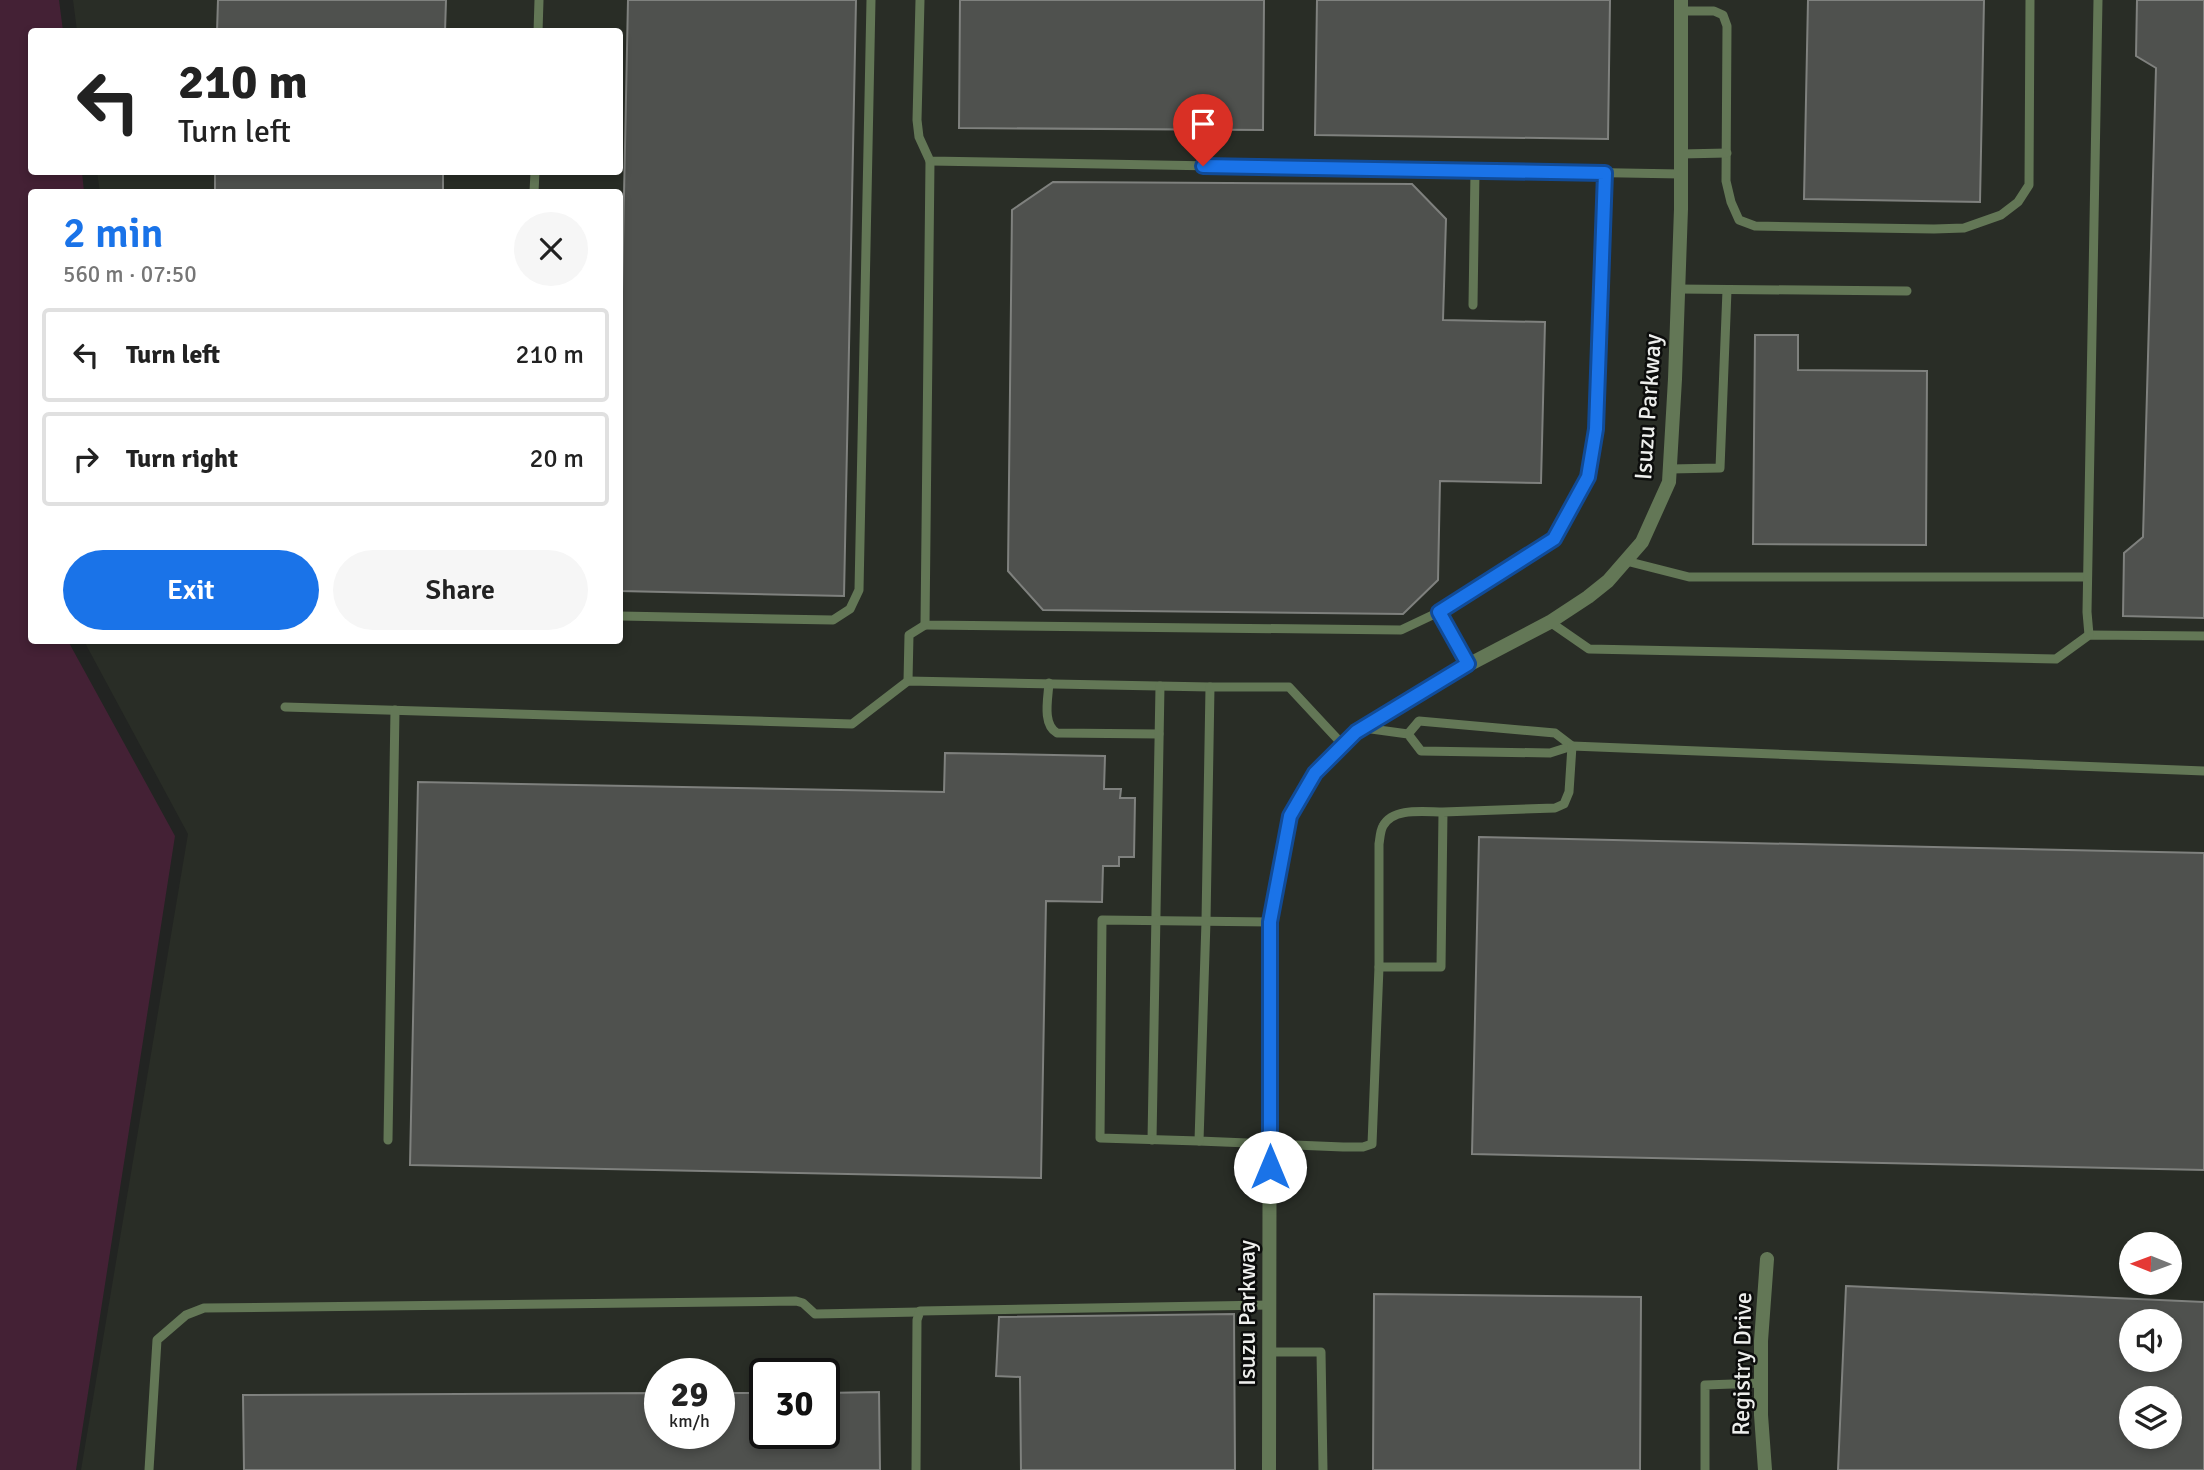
<!DOCTYPE html>
<meta charset="utf-8">
<style>
:root{--surface:#fff;--page:#f6f6f6;--text:#222;--muted:#767676;--line:#e0e0e0;--accent:#1a73e8}
body{margin:0;font-family:Signika,sans-serif;background:var(--page);color:var(--text);height:100vh;display:flex;flex-direction:column;font-size:26px;white-space:nowrap}
*{box-sizing:border-box;margin:0}
p{font-size:23px;color:var(--muted)}
.icon{flex:none;width:38px;height:38px;fill:none;stroke:currentColor;stroke-width:2;stroke-linecap:round;stroke-linejoin:round}
.map{position:relative;flex:1;overflow:hidden}
.drawer{position:absolute;left:28px;top:189px;width:595px;height:455px;display:flex;flex-direction:column;background:var(--surface);border-radius:7px;box-shadow:0 4px 10px #0003}
.drawer>*{flex:none}
.hud{position:absolute;left:28px;top:28px;width:595px;height:147px;border-radius:7px;box-shadow:0 4px 10px #0003;background:#fff;color:var(--text);overflow:hidden}
.needle{width:46px;rotate:271deg}
.buttons{position:absolute;left:2119px;top:1232px;display:grid;gap:14px}
.buttons a{display:grid;place-items:center;width:63px;height:63px;border-radius:50%;background:var(--surface);box-shadow:0 4px 10px #0003;font-size:35px}
.speed{position:absolute;left:644px;top:1358px;display:flex;gap:14px;font-size:35px;font-weight:700;text-align:center}
.speed>*{display:grid;place-content:center;width:91px;height:91px;border-radius:50%;background:var(--surface);box-shadow:0 4px 10px #0003;line-height:1}
.speed small{font-size:18px;font-weight:400}
.speed .limit{border:4px solid #111;border-radius:10px;background:#fff;color:#111}
.pin{position:absolute;display:grid;place-items:center;width:60px;height:60px;color:#fff;margin:-72px -30px;border-radius:50% 50% 50% 0;rotate:-45deg;box-shadow:0 0 7px #0007}
.pin .icon{rotate:45deg}
.me{position:absolute;width:77px;margin:-38px;rotate:0deg;stroke-linejoin:round;filter:drop-shadow(0 0 5px #0008)}
.turn{display:flex;align-items:center;gap:24px;height:147px;padding:0 35px;font-size:32px}
.turn .icon{width:91px;height:91px;stroke-width:2.5}
.turn b{display:block;font-size:49px;line-height:60px}
.round{display:grid;place-items:center;flex:none;width:74px;height:74px;border-radius:37px;background:var(--page)}
.overview{display:flex;align-items:center;justify-content:space-between;height:119px;padding:0 35px}
h1{font-size:42px;font-weight:600;line-height:52px;color:var(--accent)}
.action{display:flex;gap:14px;margin-top:auto;padding:14px 35px}
.action a{flex:1;height:80px;border-radius:42px;background:var(--accent);color:#fff;font-size:28px;font-weight:600;line-height:80px;text-align:center}
.action a+a{background:var(--page);color:var(--text)}
ul{padding:0;list-style:none}
li{display:flex;align-items:center;gap:21px;height:94px;margin:0 14px 10px;padding:0 21px;border:4px solid var(--line);border-radius:7px}
li div{flex:1}
li b{display:block;font-size:26px}
li em{font-style:normal}
.map>svg:first-child{display:block}
</style>
<div class="map">
<svg width="2204" height="1470" viewBox="0 0 2204 1470">
<rect width="100%" height="100%" fill="#222422"/>
<path fill="#292d26" fill-rule="evenodd" d="M73 0H2204V1470H81L188 834 84 641 620 640V192H100L97 172H620V32L77 31ZM2132 1244H2170V1283H2132ZM2132 1321H2170V1360H2132ZM660 1374H719V1433H660ZM765 1374H824V1433H765ZM2132 1398H2170V1437H2132Z"/>
<polygon fill="#442135" points="0,0 59,0 63,31 32,32 32,172 82,172 84,192 32,192 32,640 68,641 175,836 76,1470 0,1470"/>
<g fill="#4f514e" stroke="#7f817e" stroke-width="2" fill-rule="evenodd">
<polygon points="218,0 446,0 445,32 217,32"/>
<polygon points="628,0 856,0 844,596 620,591 620,390"/>
<polygon points="960,0 1264,0 1263,130 959,128"/>
<polygon points="1317,0 1610,0 1608,139 1315,135"/>
<polygon points="1808,0 1984,0 1980,202 1804,199"/>
<polygon points="2137,0 2204,0 2204,618 2123,616 2124,553 2143,537 2156,68 2136,56"/>
<rect x="215" y="172" width="228" height="20"/>
<polygon points="1053,182 1412,184 1446,219 1443,320 1545,322 1541,483 1440,481 1438,580 1403,614 1043,610 1008,571 1012,210"/>
<polygon points="1755,335 1798,335 1798,370 1927,371 1926,545 1753,544"/>
<polygon points="945,753 1105,756 1104,789 1121,789 1120,798 1135,798 1134,857 1119,857 1119,866 1103,866 1102,902 1046,901 1041,1178 410,1165 418,782 944,792"/>
<polygon points="1479,837 2204,853 2204,1170 1472,1154"/>
<path d="M1846 1286 2204 1302V1470H1838ZM2132 1321H2170V1360H2132ZM2132 1398H2170V1437H2132Z"/>
<polygon points="1374,1294 1641,1297 1640,1470 1373,1470"/>
<polygon points="1234,1314 1235,1470 1021,1470 1020,1377 996,1376 999,1317"/>
<polygon points="879,1392 880,1470 244,1470 243,1395 660,1393 660,1433 719,1433 719,1393 765,1393 765,1433 824,1433 824,1393"/>
</g>
<g fill="none" stroke-linecap="round" stroke-linejoin="round">
<g stroke="#637756" stroke-width="9">
<polyline points="920,0 917,120 919,137 930,161 1681,174"/>
<polyline points="1681,11 1714,11 1723,15 1727,26 1726,181 1731,202 1739,220 1755,226 1934,229 1964,228 2001,215 2018,202 2029,185 2030,0"/>
<polyline points="538,32 539,0"/>
<polyline points="1681,154 1727,153"/>
<polyline points="930,161 925,625 1401,630 1439,612"/>
<polyline points="534,192 535,172"/>
<polyline points="1678,289 1907,291"/>
<polyline points="1473,305 1475,171"/>
<polyline points="1670,469 1720,468 1727,290"/>
<polyline points="1626,561 1689,577 2087,577"/>
<polyline points="620,616 833,620 850,609 859,590 871,0"/>
<polyline points="1550,622 1589,649 2056,659 2089,635 2204,636"/>
<polyline points="2089,635 2087,612 2098,0"/>
<polyline points="1468,664 1439,612 1554,539 1588,477 1596,429 1605,173"/>
<polyline points="908,681 909,635 925,625"/>
<path d="M1049 683C1048 699 1042 724 1057 733L1159 734"/>
<polyline points="285,707 852,724 908,681 1210,687"/>
<polyline points="1364,728 1408,734 1421,751 1550,753 1572,746 1555,733 1419,721 1408,734"/>
<polyline points="1343,745 1289,687 1210,687 1206,921 1199,1141 1343,1147 1363,1147 1372,1144 1379,967"/>
<path d="M1443 812C1425 812 1393 807 1383 826 1380 831 1380 839 1379 844V967H1441L1443 812 1555 808 1564 804 1569 792 1572 746 2204 771"/>
<polyline points="388,1140 395,710"/>
<polyline points="1152,1140 1160,686"/>
<polyline points="1199,1141 1100,1138 1102,920 1270,922"/>
<polyline points="1270,1352 1321,1352 1323,1470"/>
<polyline points="149,1470 157,1340 186,1315 204,1308 796,1301 803,1303 815,1314 919,1312"/>
<polyline points="916,1470 917,1320 920,1311 1270,1305"/>
<polyline points="1705,1470 1705,1385 1761,1383"/>
</g>
<g stroke="#637756" stroke-width="14">
<polyline points="1269,1470 1270,922 1290,816 1315,773 1356,732 1449,675 1550,622 1588,597 1608,581 1642,542 1669,482 1675,379 1681,209 1681,0"/>
<polyline points="1765,1470 1761,1415 1761,1341 1767,1259"/>
</g>
</g>
<g fill="none" stroke-linecap="round" stroke-linejoin="round">
<g stroke="#114b97" stroke-width="18">
<polyline id="route" points="1203,166 1605,173 1596,429 1588,477 1554,539 1439,612 1468,664 1356,732 1315,773 1290,816 1270,922 1270,1167"/>
</g>
<use href="#route" stroke="#1a73e8" stroke-width="12"/>
</g>
<g text-anchor="middle" dominant-baseline="central" stroke-width="5" stroke-linejoin="round" paint-order="stroke">
<g font-size="24" fill="#edeeec" stroke="#0c0d0c">
<text transform="translate(1648 407) rotate(-86)">Isuzu Parkway</text>
<text transform="translate(1247 1313) rotate(-90)">Isuzu Parkway</text>
<text transform="translate(1742 1364) rotate(-89)">Registry Drive</text>
</g>
</g>
</svg>
<div class="buttons">
<a><svg class="needle" viewBox="-14 -14 28 28"><path d="M0-13l5 13h-10z" fill="#e53935"/><path d="M0 13l5-13h-10z" fill="#767676"/></svg></a>
<a><svg class="icon" aria-label="sound" viewBox="0 0 24 24"><path d="M4 9h4l5-4v14l-5-4H4zM17 9q2 3 0 6"/></svg></a>
<a><svg class="icon" aria-label="layers" viewBox="0 0 24 24"><path d="M12 4l9 5-9 5-9-5zM3 14l9 5 9-5"/></svg></a>
</div>
<div class="speed"><div>29<small>km/h</small></div><div class="limit">30</div></div>
<div class="pin" style="left:1203px;top:166px;background:#d93025"><svg class="icon" aria-label="arrive" viewBox="0 0 24 24"><path d="M6 21V4h12l-3 4 3 4H6"/></svg></div>
<svg class="me" style="left:1270px;top:1167px" viewBox="-20 -20 40 40"><circle r="19" fill="#fff"/><path d="M0-13L10 11 0 6-10 11z" fill="#1a73e8"/></svg>
<div class="hud">
<div class="turn"><svg class="icon" aria-label="left" viewBox="0 0 24 24"><path d="M17 20v-9H6M10 6l-5 5 5 5"/></svg><div><b>210 m</b>Turn left</div></div>
</div>
<section class="drawer">
<div class="overview"><div><h1>2 min</h1><p>560 m · 07:50</p></div><a class="round"><svg class="icon" aria-label="close" viewBox="0 0 24 24"><path d="M6 6l12 12M18 6L6 18"/></svg></a></div>
<ul>
<li><svg class="icon" aria-label="left" viewBox="0 0 24 24"><path d="M17 20v-9H6M10 6l-5 5 5 5"/></svg><div><b>Turn left</b></div><em>210 m</em></li>
<li><svg class="icon" aria-label="right" viewBox="0 0 24 24"><path d="M7 20v-9h11M14 6l5 5-5 5"/></svg><div><b>Turn right</b></div><em>20 m</em></li>
</ul>
<div class="action"><a>Exit</a><a>Share</a></div>
</section>
</div>
